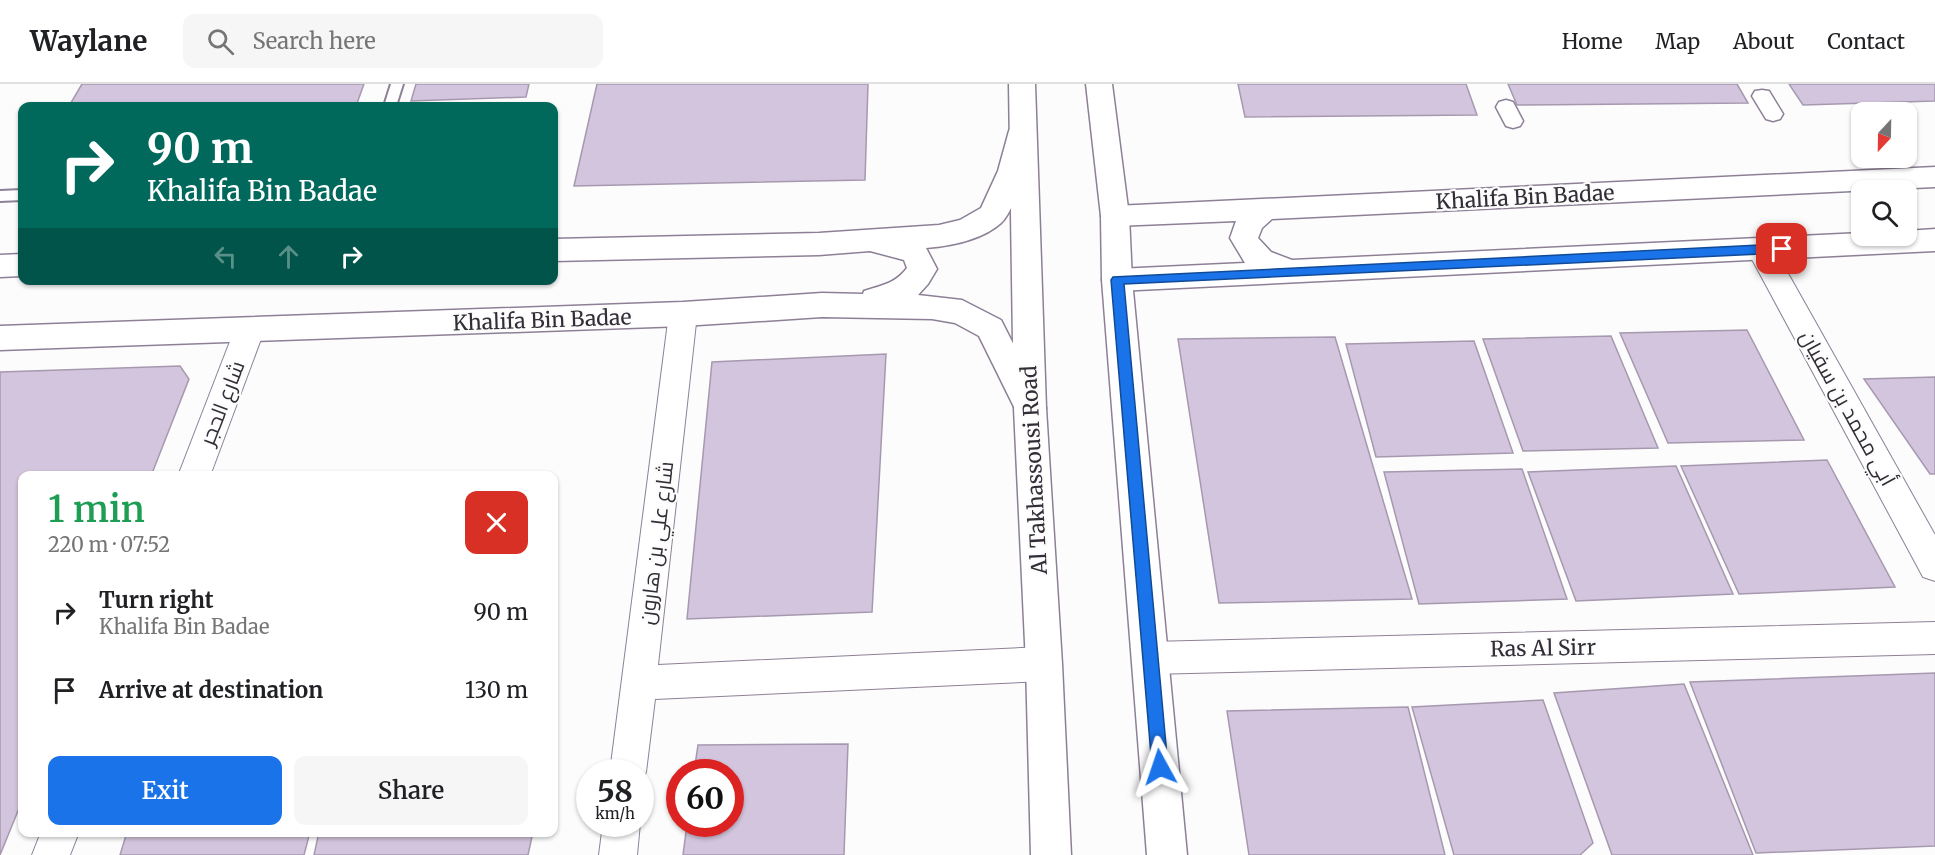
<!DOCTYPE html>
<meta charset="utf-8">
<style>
:root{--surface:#fff;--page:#f6f6f6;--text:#202124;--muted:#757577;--line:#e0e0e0;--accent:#1a73e8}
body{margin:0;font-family:Merriweather,Cairo,serif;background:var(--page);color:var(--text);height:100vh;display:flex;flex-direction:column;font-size:22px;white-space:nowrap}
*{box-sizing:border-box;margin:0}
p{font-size:20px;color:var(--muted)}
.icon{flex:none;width:33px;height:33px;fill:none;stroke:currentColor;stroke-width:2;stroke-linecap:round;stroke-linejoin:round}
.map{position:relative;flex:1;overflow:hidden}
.drawer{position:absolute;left:18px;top:387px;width:540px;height:366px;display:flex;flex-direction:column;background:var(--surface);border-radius:12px;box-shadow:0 2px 4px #0004}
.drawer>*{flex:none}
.guide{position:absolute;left:18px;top:18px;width:540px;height:183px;border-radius:12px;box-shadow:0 2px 4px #0004;background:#00695c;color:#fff;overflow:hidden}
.needle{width:39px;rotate:202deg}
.fabs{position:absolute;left:1851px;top:18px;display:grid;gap:12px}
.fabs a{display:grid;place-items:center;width:66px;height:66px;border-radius:12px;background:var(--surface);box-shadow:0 2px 4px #0004;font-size:30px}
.speed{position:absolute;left:576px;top:675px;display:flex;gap:12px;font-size:30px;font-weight:700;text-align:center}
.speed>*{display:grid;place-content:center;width:78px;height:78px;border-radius:50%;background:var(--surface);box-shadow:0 2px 4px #0004;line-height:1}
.speed small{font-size:15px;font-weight:400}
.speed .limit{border:9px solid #d22;background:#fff;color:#111}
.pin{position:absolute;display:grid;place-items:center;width:51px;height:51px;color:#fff;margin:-26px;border-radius:12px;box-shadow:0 3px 9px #0006}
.me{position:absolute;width:66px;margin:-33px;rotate:355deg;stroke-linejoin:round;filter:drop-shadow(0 0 4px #0008)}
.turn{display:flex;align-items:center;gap:21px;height:126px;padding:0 30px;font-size:27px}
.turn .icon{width:78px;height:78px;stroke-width:2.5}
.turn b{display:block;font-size:42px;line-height:51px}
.lanes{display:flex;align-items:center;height:57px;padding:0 30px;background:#0003;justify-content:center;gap:30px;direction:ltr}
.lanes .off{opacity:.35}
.round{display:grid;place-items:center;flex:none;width:63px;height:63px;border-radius:12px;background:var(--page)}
.summary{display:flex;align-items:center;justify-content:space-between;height:102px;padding:0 30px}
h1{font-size:36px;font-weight:600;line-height:45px;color:#1e9e55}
.button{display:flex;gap:12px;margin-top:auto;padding:12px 30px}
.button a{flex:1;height:69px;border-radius:12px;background:var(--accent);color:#fff;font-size:24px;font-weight:600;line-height:69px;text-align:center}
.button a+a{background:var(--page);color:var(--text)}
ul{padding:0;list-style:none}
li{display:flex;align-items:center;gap:18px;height:78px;padding:0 30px}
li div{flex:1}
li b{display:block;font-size:22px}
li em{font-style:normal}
header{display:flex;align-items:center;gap:36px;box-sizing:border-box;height:84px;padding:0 30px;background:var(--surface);border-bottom:2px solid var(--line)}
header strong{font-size:28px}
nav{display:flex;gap:33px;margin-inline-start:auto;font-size:21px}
.search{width:420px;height:54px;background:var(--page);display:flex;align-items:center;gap:15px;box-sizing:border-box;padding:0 21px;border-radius:12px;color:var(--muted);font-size:22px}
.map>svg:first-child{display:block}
</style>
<header>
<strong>Waylane</strong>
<div class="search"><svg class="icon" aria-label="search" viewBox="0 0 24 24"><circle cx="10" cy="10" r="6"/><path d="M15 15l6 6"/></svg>Search here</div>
<nav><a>Home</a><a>Map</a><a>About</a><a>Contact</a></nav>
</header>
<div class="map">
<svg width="1935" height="771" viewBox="0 0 1935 771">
<rect width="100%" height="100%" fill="#fcfcfc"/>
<g fill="#d3c5dd" stroke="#a699af" stroke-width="1.5">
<polygon points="82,0 364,0 356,22 69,22"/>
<polygon points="416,0 529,0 526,13 411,17"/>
<polygon points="597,0 868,0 865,96 574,102"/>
<polygon points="1238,0 1466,0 1477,31 1245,33"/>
<polygon points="1508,0 1737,0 1748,19 1517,21"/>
<polygon points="1789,0 1935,0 1935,17 1803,21"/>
<polygon points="1747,246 1804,356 1668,359 1620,249"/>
<polygon points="1611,252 1658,364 1523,367 1483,255"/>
<polygon points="1335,253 1412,515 1219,519 1178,255"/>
<polygon points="1474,257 1513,369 1376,373 1346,260"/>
<polygon points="886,270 872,528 687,535 712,278"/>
<polygon points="180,282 189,295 151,392 22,392 22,717 0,771 0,288"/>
<polygon points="1935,293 1935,390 1930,390 1864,295"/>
<polygon points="1827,376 1895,503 1739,510 1681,382"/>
<polygon points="1676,382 1733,510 1576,517 1528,388"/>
<polygon points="1522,385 1567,515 1419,520 1384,388"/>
<polygon points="1935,589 1935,762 1756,769 1690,598"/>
<polygon points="1684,600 1753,771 1612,771 1554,609"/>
<polygon points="1543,616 1593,759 1580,771 1454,771 1412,623"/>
<polygon points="1408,623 1445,771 1249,771 1227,627"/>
<polygon points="848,660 844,771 683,771 687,740 730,740 730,688 694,688 698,661"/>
<polygon points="127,748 310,748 304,771 120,771"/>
<polygon points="319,748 533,748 528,771 314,771"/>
</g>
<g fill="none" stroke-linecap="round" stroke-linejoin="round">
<g stroke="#8d8096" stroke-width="4">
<g id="service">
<polygon points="391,0 403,0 396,22 384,22"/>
<polygon points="22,106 22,116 0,117 0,107"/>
</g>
</g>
<g stroke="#8d8096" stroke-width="3">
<g id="pedestrian">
<polygon points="1762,6 1769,7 1783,30 1780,35 1773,37 1766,35 1752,12 1755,7"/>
<polygon points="1506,16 1513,18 1523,37 1520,42 1513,44 1506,42 1496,23 1499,18"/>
</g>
</g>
<g stroke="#8d8096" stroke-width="2">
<g id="minor">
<polygon points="1761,156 1771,159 1935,451 1935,497 1923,493 1747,166 1751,159"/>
<polygon points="683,219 693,222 697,230 658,581 1044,563 1056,568 1061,580 1056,592 1044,597 655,615 646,688 641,701 640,688 610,688 669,230 673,222"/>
<polygon points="249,235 259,239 264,247 210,392 178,392 234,247 239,239"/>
<polygon points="1935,538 1935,570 1150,590 1138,586 1133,574 1138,562 1150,558"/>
<polygon points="603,740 640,739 637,771 599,771"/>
<polygon points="41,748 79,748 70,771 32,771"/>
</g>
</g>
<g stroke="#8d8096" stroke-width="3">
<g id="tertiary">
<path d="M1022 38 1031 40 1035 47C1031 67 1016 126 1001 139 982 156 950 162 926 164L937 185 928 200 918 211 962 216 1001 236 1046 324 1041 333 1030 337 1019 333 979 252 955 239 932 235 822 233 683 242 0 266V242L683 218 822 209 863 210 864 207C882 201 895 200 907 184L904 176 870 167 819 171 554 177V155L819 149 939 141 960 136 981 124 998 87 1009 47 1013 40Z"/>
<polygon points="1935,83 1935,103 1272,135 1262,144 1258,154 1271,168 1292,176 1862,149 1862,152 1906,152 1906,147 1935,145 1935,167 1117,207 1107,204 1102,196 1107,188 1117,185 1245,179 1230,154 1236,137 1115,142 1105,139 1101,132 1105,125 1115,122"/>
<polygon points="22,170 22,192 0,193 0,171"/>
</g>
</g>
<g stroke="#8d8096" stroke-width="3">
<g id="primary">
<polygon points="1009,0 1035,0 1046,324 1062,580 1071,771 1031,771 1026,580 1014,324"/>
<polygon points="1086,0 1112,0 1129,132 1132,196 1187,771 1147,771 1102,196 1101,132"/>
</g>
</g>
<use href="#service" fill="#fff" fill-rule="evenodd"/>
<use href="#pedestrian" fill="#fff" fill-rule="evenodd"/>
<use href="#minor" fill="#fff" fill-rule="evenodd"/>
<use href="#tertiary" fill="#fff" fill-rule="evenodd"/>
<use href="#primary" fill="#fff" fill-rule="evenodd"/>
</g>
<polygon fill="#1a73e8" stroke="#114b97" stroke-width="1.5" points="1782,160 1788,165 1782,169 1124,200 1168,683 1165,689 1160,691 1154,689 1152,683 1111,196 1113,193"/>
<g text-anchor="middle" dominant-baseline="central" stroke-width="4.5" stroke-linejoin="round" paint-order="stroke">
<g font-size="21" fill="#322d36" stroke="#fcfcfc">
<text transform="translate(1525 113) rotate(-3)">Khalifa Bin Badae</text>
<text transform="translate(542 236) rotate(-2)">Khalifa Bin Badae</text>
<text transform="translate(222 319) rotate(-69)">شارع الحجر</text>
<text transform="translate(1848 324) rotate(61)">أبي محمد بن سفيان</text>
<text transform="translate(1034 386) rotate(-93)">Al Takhassousi Road</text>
<text transform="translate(656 459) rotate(-83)">شارع علي بن هارون</text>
<text transform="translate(1543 564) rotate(-1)">Ras Al Sirr</text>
</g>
</g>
</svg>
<div class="fabs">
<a><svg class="needle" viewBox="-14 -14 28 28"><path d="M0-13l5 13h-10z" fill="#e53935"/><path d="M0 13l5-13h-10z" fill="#757577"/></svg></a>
<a><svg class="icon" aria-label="search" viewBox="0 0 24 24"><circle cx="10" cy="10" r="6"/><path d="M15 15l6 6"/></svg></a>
</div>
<div class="speed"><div>58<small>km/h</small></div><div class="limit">60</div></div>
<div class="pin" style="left:1782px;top:165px;background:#d93025"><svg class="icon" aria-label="arrive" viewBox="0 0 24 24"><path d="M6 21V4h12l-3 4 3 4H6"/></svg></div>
<svg class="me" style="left:1160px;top:683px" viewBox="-20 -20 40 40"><path d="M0-17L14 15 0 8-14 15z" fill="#1a73e8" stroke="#fff" stroke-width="4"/></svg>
<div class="guide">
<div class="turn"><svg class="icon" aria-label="right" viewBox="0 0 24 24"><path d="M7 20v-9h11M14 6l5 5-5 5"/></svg><div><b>90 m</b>Khalifa Bin Badae</div></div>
<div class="lanes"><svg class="icon off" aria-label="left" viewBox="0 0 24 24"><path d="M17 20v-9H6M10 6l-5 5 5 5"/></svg><svg class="icon off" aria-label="ahead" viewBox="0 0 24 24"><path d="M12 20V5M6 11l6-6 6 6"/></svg><svg class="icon" aria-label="right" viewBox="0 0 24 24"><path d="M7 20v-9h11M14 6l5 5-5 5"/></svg></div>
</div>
<section class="drawer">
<div class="summary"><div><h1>1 min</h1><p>220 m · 07:52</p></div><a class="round" style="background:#d93025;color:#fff"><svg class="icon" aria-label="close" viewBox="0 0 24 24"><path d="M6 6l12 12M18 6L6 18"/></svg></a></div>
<ul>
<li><svg class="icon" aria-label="right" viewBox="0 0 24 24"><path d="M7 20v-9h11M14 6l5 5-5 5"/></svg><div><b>Turn right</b><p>Khalifa Bin Badae</p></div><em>90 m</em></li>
<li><svg class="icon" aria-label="arrive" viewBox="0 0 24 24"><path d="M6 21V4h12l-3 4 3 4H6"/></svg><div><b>Arrive at destination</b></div><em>130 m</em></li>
</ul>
<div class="button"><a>Exit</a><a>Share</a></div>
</section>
</div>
